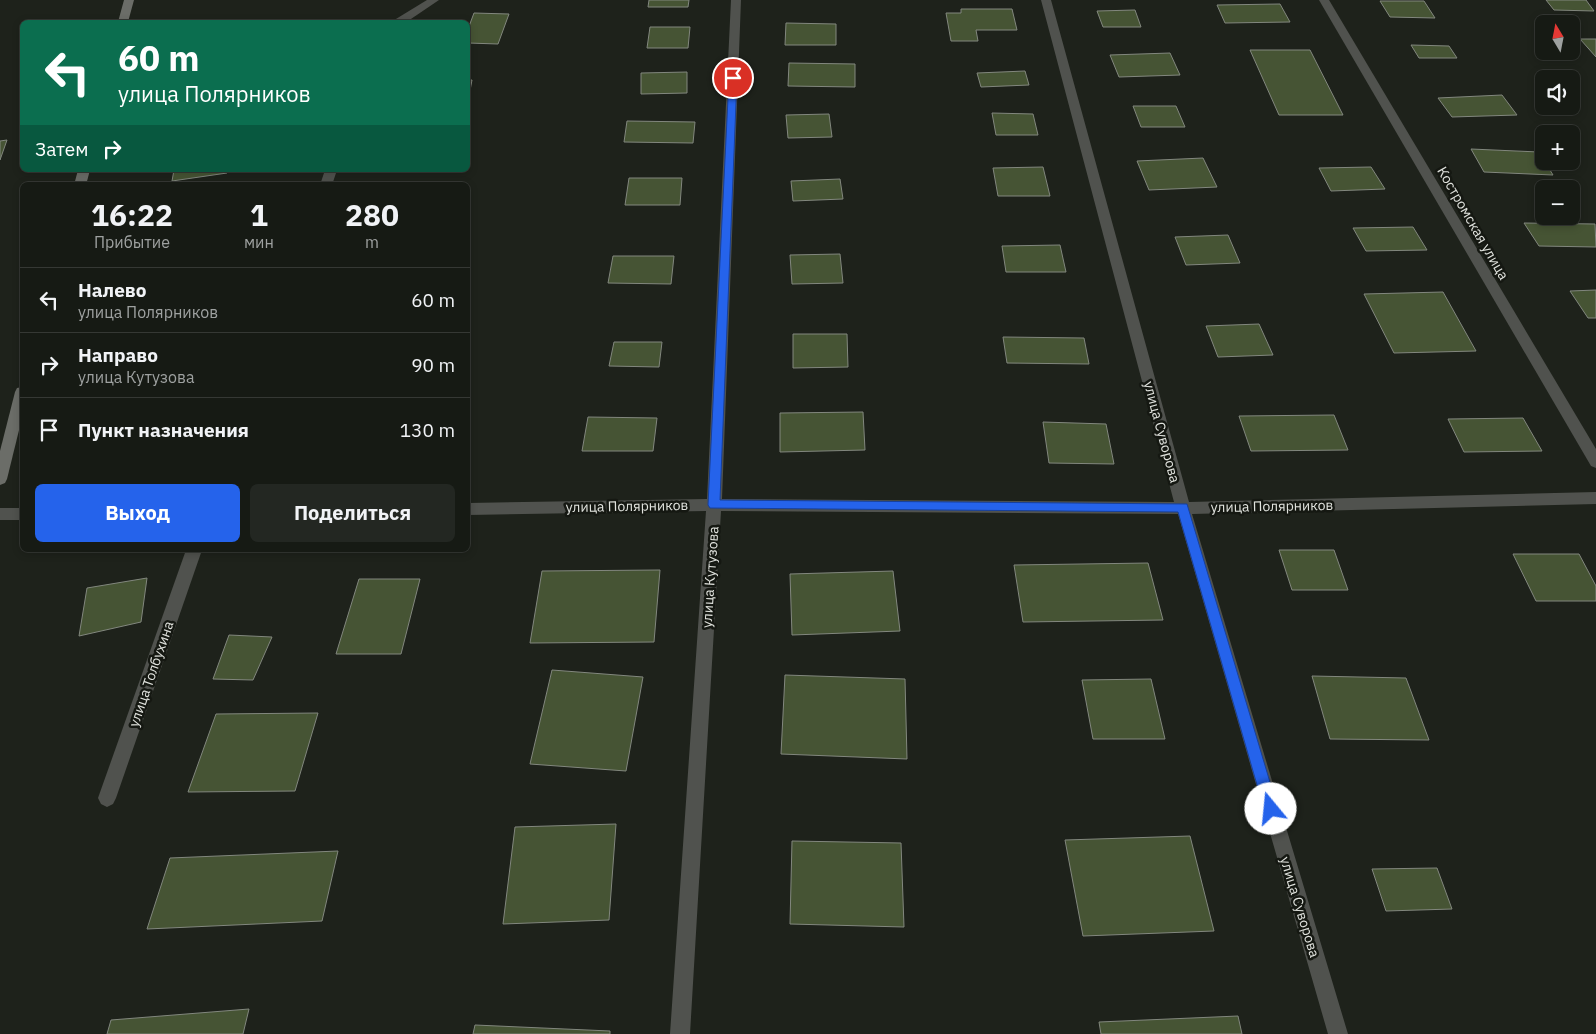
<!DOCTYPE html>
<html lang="ru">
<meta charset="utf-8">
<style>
:root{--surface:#161a14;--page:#232722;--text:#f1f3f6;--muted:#9ea1a0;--line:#353834;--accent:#2563eb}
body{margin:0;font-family:"IBM Plex Sans",sans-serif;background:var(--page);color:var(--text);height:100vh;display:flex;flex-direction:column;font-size:19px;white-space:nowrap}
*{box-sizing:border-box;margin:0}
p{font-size:16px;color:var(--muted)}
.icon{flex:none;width:28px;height:28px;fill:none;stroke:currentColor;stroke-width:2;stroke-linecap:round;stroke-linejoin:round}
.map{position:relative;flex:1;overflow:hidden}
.side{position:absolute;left:20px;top:182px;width:450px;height:370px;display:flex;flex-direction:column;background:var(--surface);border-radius:8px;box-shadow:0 2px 8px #0003,0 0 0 1px var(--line)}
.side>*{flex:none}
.guide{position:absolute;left:20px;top:20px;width:450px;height:152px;border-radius:8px;box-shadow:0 2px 8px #0003,0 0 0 1px var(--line);background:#0b6e4f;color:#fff;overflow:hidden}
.needle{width:32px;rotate:350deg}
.tools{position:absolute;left:1535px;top:15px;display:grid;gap:10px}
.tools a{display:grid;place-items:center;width:45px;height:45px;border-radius:8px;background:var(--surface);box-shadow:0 2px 8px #0003,0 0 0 1px var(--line);font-size:25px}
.pin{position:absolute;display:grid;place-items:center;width:42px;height:42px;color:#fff;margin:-21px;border:2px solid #fff;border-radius:50%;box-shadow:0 1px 5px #0007}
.me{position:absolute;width:55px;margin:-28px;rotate:343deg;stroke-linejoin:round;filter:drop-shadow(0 0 4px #0008)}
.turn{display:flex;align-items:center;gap:18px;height:105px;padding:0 15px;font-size:22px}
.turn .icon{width:65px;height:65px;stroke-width:2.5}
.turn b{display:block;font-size:35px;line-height:42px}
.then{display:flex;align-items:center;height:48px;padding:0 15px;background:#0003;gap:10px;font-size:19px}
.eta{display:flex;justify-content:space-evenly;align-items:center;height:85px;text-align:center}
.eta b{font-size:30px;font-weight:700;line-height:35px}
.cta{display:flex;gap:10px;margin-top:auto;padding:10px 15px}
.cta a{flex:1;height:58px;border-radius:8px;background:var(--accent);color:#fff;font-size:20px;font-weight:700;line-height:58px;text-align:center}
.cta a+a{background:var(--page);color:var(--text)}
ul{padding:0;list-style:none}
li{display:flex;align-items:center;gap:15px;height:65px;padding:0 15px;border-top:1px solid var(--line)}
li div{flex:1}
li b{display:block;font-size:19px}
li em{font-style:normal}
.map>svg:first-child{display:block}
</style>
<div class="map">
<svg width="1596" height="1034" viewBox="0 0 1596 1034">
<rect width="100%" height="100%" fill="#1e221b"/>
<g fill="#465434" stroke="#82877e">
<polygon points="649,0 689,0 688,7 648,7"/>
<polygon points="1546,0 1586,0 1594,11 1554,10"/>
<polygon points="1380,1 1424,1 1435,18 1390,17"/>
<polygon points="1280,4 1290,22 1225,23 1217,5"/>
<polygon points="961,9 1012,9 1017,30 976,30 978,41 951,41 946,13 961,13"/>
<polygon points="1135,10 1141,27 1103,27 1097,11"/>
<polygon points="474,13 509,14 498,44 468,43 468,29"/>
<polygon points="786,23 836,24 836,45 785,45"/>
<polygon points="650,27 690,27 688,48 647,48"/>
<polygon points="1580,39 1596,39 1596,57"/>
<polygon points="1411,45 1449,46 1457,58 1419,58"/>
<polygon points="1250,50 1310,50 1343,115 1279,115"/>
<polygon points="1170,53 1180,75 1119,77 1110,55"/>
<polygon points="789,63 855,64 855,87 788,86"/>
<polygon points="1025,71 1029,85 981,87 977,73"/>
<polygon points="687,72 687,93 641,94 641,73"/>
<polygon points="468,80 472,80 468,101"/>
<polygon points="1502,95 1517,115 1452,117 1438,98"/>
<polygon points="1133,106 1176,106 1185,127 1141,127"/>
<polygon points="992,113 1033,114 1038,135 996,135"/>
<polygon points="829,114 832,137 788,138 786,115"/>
<polygon points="627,121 695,122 693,143 624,142"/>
<polygon points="7,140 0,160 0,141"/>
<polygon points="1471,149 1539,152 1553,175 1484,172"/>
<polygon points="1203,158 1217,187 1149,190 1137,161"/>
<polygon points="1043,167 1050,196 998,196 993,168"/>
<polygon points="1371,167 1385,189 1331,191 1319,168"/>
<polygon points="174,170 228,170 227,173 172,181"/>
<polygon points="629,178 682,178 680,205 625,205"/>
<polygon points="840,179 843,199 793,201 791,181"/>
<polygon points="1524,223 1595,224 1596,247 1539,246"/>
<polygon points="1413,227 1427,250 1366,251 1353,228"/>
<polygon points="1228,235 1240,263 1186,265 1175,237"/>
<polygon points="1060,245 1066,272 1006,272 1002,246"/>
<polygon points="840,254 843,283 792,284 790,255"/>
<polygon points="613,256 674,256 671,284 608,283"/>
<polygon points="1596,290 1596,318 1588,318 1570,291"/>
<polygon points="1443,292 1476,351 1394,353 1364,294"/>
<polygon points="1259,324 1273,355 1218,357 1206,326"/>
<polygon points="793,334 847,334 848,367 793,368"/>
<polygon points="1003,337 1084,338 1089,364 1007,363"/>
<polygon points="614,342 662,342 659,367 609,366"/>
<polygon points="863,412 865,450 780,452 780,413"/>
<polygon points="1334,415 1348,450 1251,451 1239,416"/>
<polygon points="588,417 657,418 653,451 582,451"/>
<polygon points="1523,418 1542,451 1464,452 1448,419"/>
<polygon points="1043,422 1106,424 1114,464 1049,463"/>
<polygon points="1279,550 1334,550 1348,590 1292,590"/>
<polygon points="1513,554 1579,554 1596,586 1596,601 1536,601"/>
<polygon points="1148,563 1163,620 1023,622 1014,565"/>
<polygon points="660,570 654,642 530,643 542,571"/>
<polygon points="893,571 900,631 792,635 790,574"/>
<polygon points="147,578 141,622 79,636 87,588"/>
<polygon points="359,579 420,579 401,654 336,654"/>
<polygon points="229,635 272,637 253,680 213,679"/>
<polygon points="552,670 643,677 626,771 530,764"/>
<polygon points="785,675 905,679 907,759 781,754"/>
<polygon points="1312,676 1406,678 1429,740 1330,739"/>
<polygon points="1151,679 1165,739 1093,739 1082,680"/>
<polygon points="318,713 295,791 188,792 216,714"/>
<polygon points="616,824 609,920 503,924 515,827"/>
<polygon points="1190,836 1214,931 1083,936 1065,840"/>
<polygon points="792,841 901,843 904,927 790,924"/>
<polygon points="338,851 322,921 147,929 170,858"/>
<polygon points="1437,868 1452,909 1386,911 1372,869"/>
<polygon points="249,1009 243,1034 107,1034 111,1020"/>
<polygon points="1238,1016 1242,1034 1101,1034 1099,1022"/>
<polygon points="475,1025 610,1031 610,1034 473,1034"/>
</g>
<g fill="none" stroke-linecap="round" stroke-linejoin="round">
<g fill="#50524e" fill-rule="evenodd">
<polygon points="427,0 439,0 408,21 391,22"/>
<polygon points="731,0 741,0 722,499 1174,502 1041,0 1051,0 1189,502 1596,492 1596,504 1192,514 1348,1034 1328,1034 1178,514 721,511 690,1034 670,1034 706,511 468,515 468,503 707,499"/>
<polygon points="1319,0 1329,0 1596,449 1596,468 1591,466"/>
<polygon points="325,170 337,170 332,185 320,185"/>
<rect x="0" y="508" width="22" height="12"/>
<polygon points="186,550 202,550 116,798 113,804 107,807 101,804 98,798"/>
</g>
<g fill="#6b6d68" fill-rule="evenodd">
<polygon points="124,0 134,0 128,22 118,22"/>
<polygon points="78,170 90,170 86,185 74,185"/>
<polygon points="22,387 22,418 7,479 5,483 0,485 0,451 15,392 17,388"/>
</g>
</g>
<polygon fill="#2563eb" stroke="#184099" points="733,75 737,78 720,500 1187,504 1278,809 1276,814 1271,816 1266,814 1264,809 1178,512 710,508 708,505 729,78"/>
<g text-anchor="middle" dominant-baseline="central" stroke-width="5" stroke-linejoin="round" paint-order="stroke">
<g font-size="14" fill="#e1e3de" stroke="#151812">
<text transform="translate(1473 223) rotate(60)">Костромская улица</text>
<text transform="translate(1162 432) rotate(75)">улица Суворова</text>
<text transform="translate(627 506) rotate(-1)">улица Полярников</text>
<text transform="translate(1272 506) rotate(-1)">улица Полярников</text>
<text transform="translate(710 577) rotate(-86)">улица Кутузова</text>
<text transform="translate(151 674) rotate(-71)">улица Толбухина</text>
<text transform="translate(1300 907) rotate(73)">улица Суворова</text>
</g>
</g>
</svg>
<div class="tools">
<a><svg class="needle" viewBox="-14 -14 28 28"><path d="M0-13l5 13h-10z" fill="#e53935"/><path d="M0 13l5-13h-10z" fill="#9ea1a0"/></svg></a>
<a><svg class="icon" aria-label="sound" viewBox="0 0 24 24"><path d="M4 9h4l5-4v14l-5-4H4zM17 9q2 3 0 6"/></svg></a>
<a>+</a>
<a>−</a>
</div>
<div class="pin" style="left:733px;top:78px;background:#d93025"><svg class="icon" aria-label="arrive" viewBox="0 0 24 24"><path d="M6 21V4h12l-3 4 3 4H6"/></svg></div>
<svg class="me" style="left:1271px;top:809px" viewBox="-20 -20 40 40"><circle r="19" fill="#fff"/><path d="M0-13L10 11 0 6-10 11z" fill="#2563eb"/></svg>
<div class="guide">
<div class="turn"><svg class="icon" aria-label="left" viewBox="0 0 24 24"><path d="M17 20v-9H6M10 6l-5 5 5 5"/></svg><div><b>60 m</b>улица Полярников</div></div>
<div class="then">Затем<svg class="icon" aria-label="right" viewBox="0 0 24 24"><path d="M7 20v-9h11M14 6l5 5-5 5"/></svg></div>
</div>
<section class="side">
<div class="eta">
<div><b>16:22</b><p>Прибытие</p></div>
<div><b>1</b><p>мин</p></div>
<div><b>280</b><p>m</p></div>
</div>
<ul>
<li><svg class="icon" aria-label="left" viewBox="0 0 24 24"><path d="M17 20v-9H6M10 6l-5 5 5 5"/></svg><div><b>Налево</b><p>улица Полярников</p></div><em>60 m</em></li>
<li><svg class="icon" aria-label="right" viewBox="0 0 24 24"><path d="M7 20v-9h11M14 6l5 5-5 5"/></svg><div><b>Направо</b><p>улица Кутузова</p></div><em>90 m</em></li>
<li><svg class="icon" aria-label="arrive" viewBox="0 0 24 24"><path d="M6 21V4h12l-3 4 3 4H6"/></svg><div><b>Пункт назначения</b></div><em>130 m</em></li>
</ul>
<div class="cta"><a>Выход</a><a>Поделиться</a></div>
</section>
</div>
